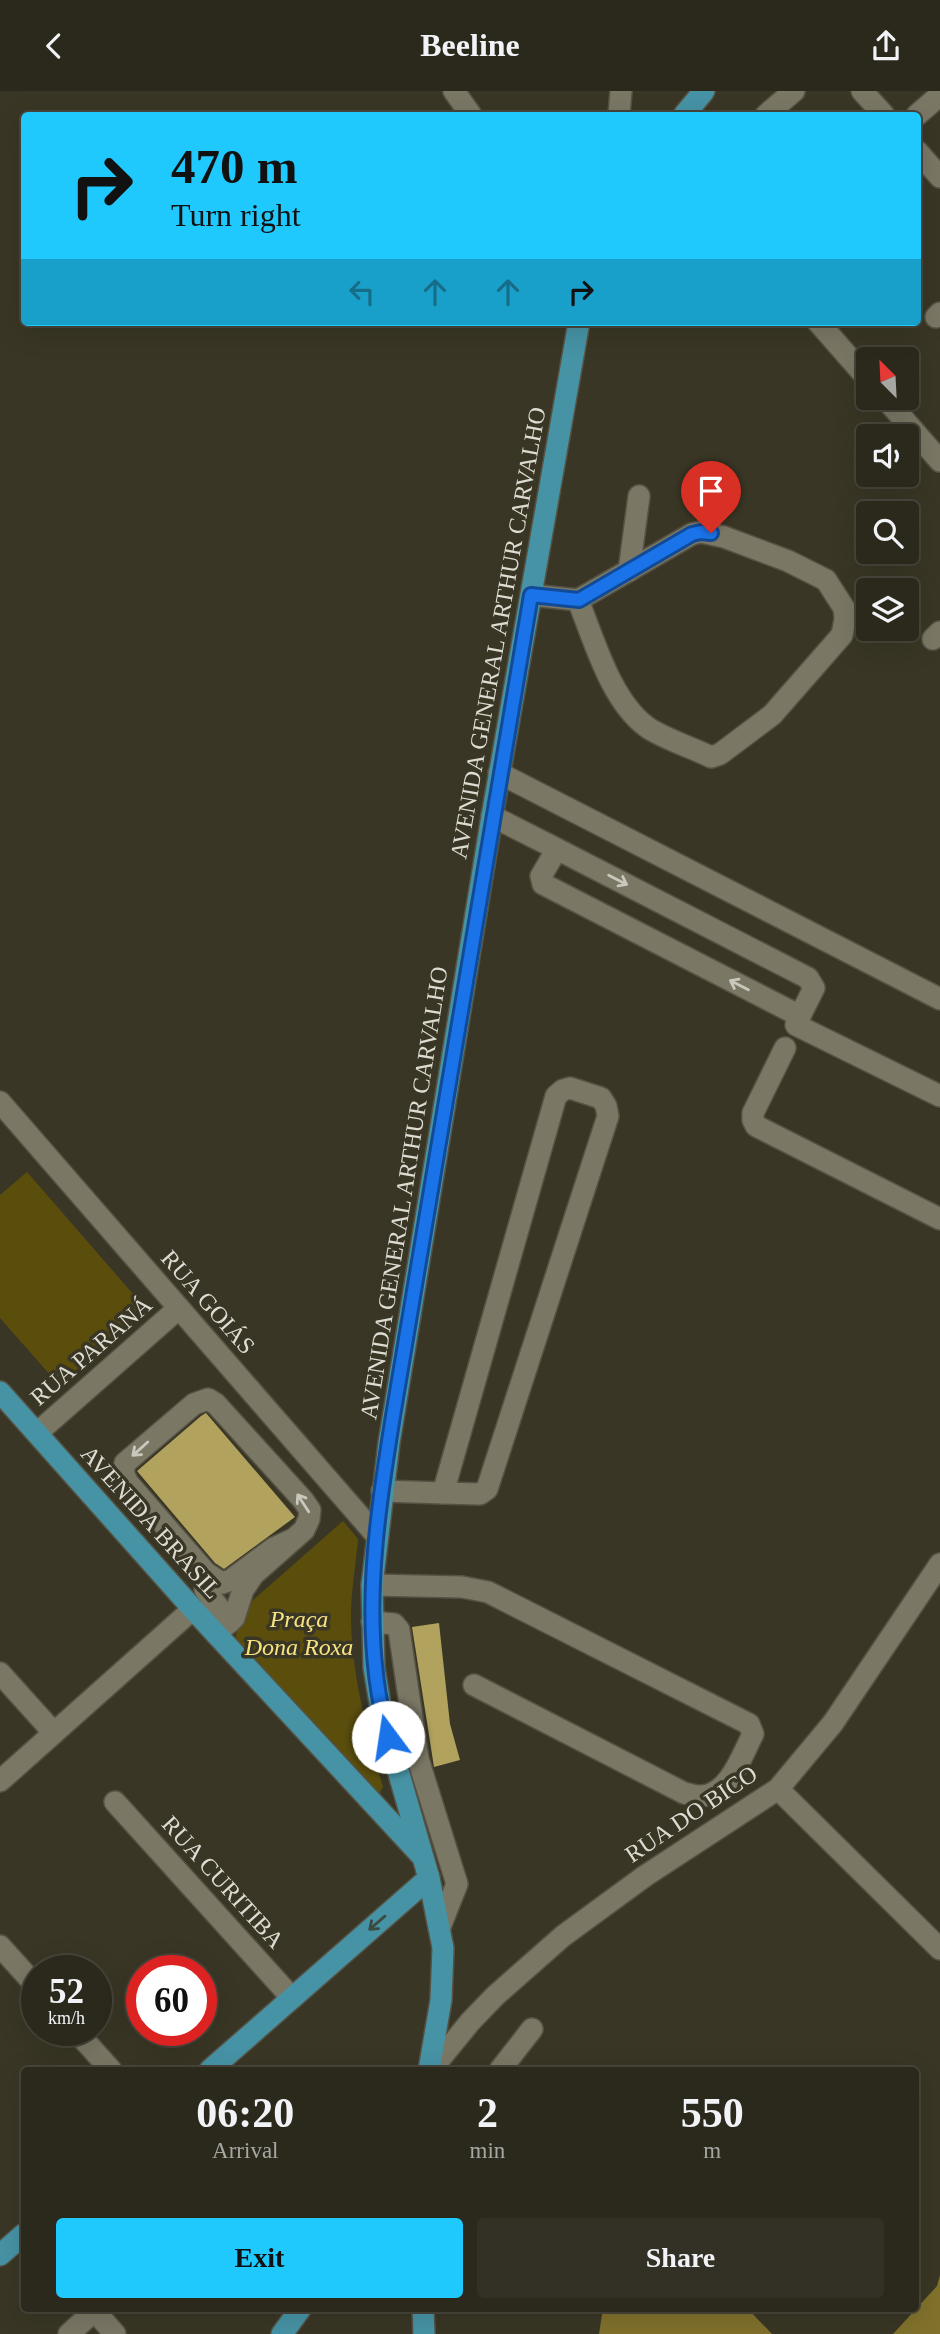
<!DOCTYPE html>
<meta charset="utf-8">
<style>
:root{--surface:#2b281c;--page:#333025;--text:#f1f3f6;--muted:#a6a6a3;--line:#47443b;--accent:#20c9fd}
body{margin:0;font-family:"Times New Roman",serif;background:var(--page);color:var(--text);height:100vh;display:flex;flex-direction:column;font-size:26px;white-space:nowrap}
*{box-sizing:border-box;margin:0}
p{font-size:23px;color:var(--muted)}
.icon{flex:none;width:38px;height:38px;fill:none;stroke:currentColor;stroke-width:2;stroke-linecap:round;stroke-linejoin:round}
.map{position:relative;flex:1;overflow:hidden}
.side{position:absolute;left:21px;top:1976px;width:898px;height:245px;display:flex;flex-direction:column;background:var(--surface);border-radius:7px;box-shadow:0 7px 28px #0002,0 0 0 2px var(--line)}
.side>*{flex:none}
.banner{position:absolute;left:21px;top:21px;width:900px;height:214px;border-radius:7px;box-shadow:0 7px 28px #0002,0 0 0 2px var(--line);background:#20c9fd;color:#111;overflow:hidden}
.needle{width:46px;rotate:336deg}
.controls{position:absolute;left:856px;top:256px;display:grid;gap:14px}
.controls a{display:grid;place-items:center;width:63px;height:63px;border-radius:7px;background:var(--surface);box-shadow:0 7px 28px #0002,0 0 0 2px var(--line);font-size:35px}
.speed{position:absolute;left:21px;top:1864px;display:flex;gap:14px;font-size:35px;font-weight:700;text-align:center}
.speed>*{display:grid;place-content:center;width:91px;height:91px;border-radius:50%;background:var(--surface);box-shadow:0 7px 28px #0002,0 0 0 2px var(--line);line-height:1}
.speed small{font-size:18px;font-weight:400}
.speed .limit{border:10px solid #d22;background:#fff;color:#111}
.pin{position:absolute;display:grid;place-items:center;width:60px;height:60px;color:#fff;margin:-72px -30px;border-radius:50% 50% 50% 0;rotate:-45deg;box-shadow:0 0 7px #0007}
.pin .icon{rotate:45deg}
.me{position:absolute;width:77px;margin:-38px;rotate:346deg;stroke-linejoin:round;filter:drop-shadow(0 0 5px #0008)}
.turn{display:flex;align-items:center;gap:24px;height:147px;padding:0 35px;font-size:32px}
.turn .icon{width:91px;height:91px;stroke-width:2.5}
.turn b{display:block;font-size:49px;line-height:60px}
.lanes{display:flex;align-items:center;height:66px;padding:0 35px;background:#0003;justify-content:center;gap:35px;direction:ltr}
.lanes .off{opacity:.35}
.eta{display:flex;justify-content:space-evenly;align-items:center;height:119px;text-align:center}
.eta b{font-size:42px;font-weight:600;line-height:49px}
.primary-button{display:flex;gap:14px;margin-top:auto;padding:14px 35px}
.primary-button a{flex:1;height:80px;border-radius:7px;background:var(--accent);color:#111;font-size:28px;font-weight:600;line-height:80px;text-align:center}
.primary-button a+a{background:var(--page);color:var(--text)}
header{display:flex;justify-content:space-between;align-items:center;height:91px;padding:0 35px;background:var(--surface);font-size:32px;font-weight:600}
.map>svg:first-child{display:block}
</style>
<header><svg class="icon" aria-label="back" viewBox="0 0 24 24"><path d="M15 5l-7 7 7 7"/></svg>Beeline<svg class="icon" aria-label="share" viewBox="0 0 24 24"><path d="M12 15V3M7 8l5-5 5 5M5 13v7h14v-7"/></svg></header>
<div class="map">
<svg width="940" height="2243" viewBox="0 0 940 2243">
<rect width="100%" height="100%" fill="#393625"/>
<g fill="#5b4e0d">
<polygon points="27,1081 146,1218 59,1294 0,1227 0,1104"/>
<path d="M343 1430 358 1448C356 1473 351 1499 351 1524 351 1583 367 1639 383 1696L378 1704 234 1551 244 1517Z"/>
</g>
<g fill="#80712c">
<polygon points="940,2184 940,2243 893,2243 937,2195"/>
<polygon points="603,2217 747,2217 772,2243 599,2243"/>
</g>
<g fill="#b1a25e">
<polygon points="206,1322 295,1426 224,1478 215,1472 137,1380 201,1325"/>
<polygon points="439,1532 450,1633 460,1669 434,1676 412,1536"/>
</g>
<g fill="none" stroke-linecap="round" stroke-linejoin="round">
<g stroke="#555244" stroke-width="24">
<g id="minor">
<polyline points="454,0 471,24"/>
<polyline points="862,0 884,24"/>
<polyline points="619,24 621,0"/>
<polyline points="766,24 794,0"/>
<polyline points="917,24 940,4"/>
<polyline points="917,60 940,86"/>
<polyline points="936,226 940,222"/>
<polyline points="818,231 868,288"/>
<polyline points="884,306 940,370"/>
<polyline points="629,480 639,405"/>
<path d="M531 504 578 509 692 443 701 441 724 446 788 470 826 489 844 517 845 528 842 544 772 624 720 663 711 666C693 657 662 647 647 636 611 610 594 549 578 509"/>
<polyline points="933,548 940,541"/>
<polyline points="499,682 940,908"/>
<polyline points="492,725 557,758 808,887 814,897 800,925 543,793 541,785 557,758"/>
<polyline points="796,934 940,1005"/>
<polyline points="785,957 753,1022 753,1029 756,1035 940,1128"/>
<polygon points="570,997 601,1007 606,1015 608,1025 487,1398 480,1403 443,1402 556,1005 563,999"/>
<polyline points="0,1011 377,1445"/>
<polyline points="37,1342 179,1217"/>
<polyline points="382,1400 443,1402"/>
<polyline points="206,1482 205,1499 230,1531"/>
<path d="M372 1494 462 1496 488 1501 749 1633 753 1643C742 1664 729 1705 700 1705 695 1705 689 1703 684 1702L474 1594"/>
<polyline points="372,1531 394,1533 399,1539 418,1668 457,1793 440,1836"/>
<polyline points="216,1543 234,1527 243,1499 253,1484 304,1439 309,1428 310,1419 303,1409 216,1313 208,1308 194,1313 125,1372 123,1382 128,1392 206,1482 222,1492 231,1489 274,1457 291,1449"/>
<polyline points="0,1582 54,1642"/>
<polyline points="0,1690 193,1518"/>
<polyline points="778,1698 940,1858"/>
<polyline points="115,1711 292,1907"/>
<polyline points="0,1855 37,1896"/>
<polyline points="75,1939 111,1979"/>
<polyline points="431,1979 470,1931 495,1905 563,1845 645,1785 778,1698 833,1632 940,1473"/>
<polyline points="500,1979 532,1938"/>
<polyline points="92,2217 115,2243"/>
<polyline points="69,2243 94,2220"/>
</g>
</g>
<g stroke="#555244" stroke-width="24">
<g id="major">
<polyline points="684,24 704,0"/>
<polyline points="0,1301 193,1518 420,1763"/>
<polyline points="210,1979 429,1787"/>
<polyline points="429,1979 441,1909 443,1857 429,1787 382,1624 374,1577 372,1494 389,1352 492,725 579,231"/>
<polyline points="0,2164 24,2143"/>
<polyline points="423,2217 424,2243"/>
<polyline points="282,2243 301,2217"/>
</g>
</g>
<use href="#minor" stroke="#7b7765" stroke-width="21"/>
<use href="#major" stroke="#4693a5" stroke-width="21"/>
</g>
<defs><path id="oneway-shaft" d="M-6 0H5M1.5-3L5.5 0L1.5 3" fill="none" stroke-width="1.6" stroke-linecap="round" stroke-linejoin="round" transform="scale(1.75)"/></defs>
<g stroke="#cac8bc">
<use href="#oneway-shaft" transform="translate(618 789) rotate(27)"/>
<use href="#oneway-shaft" transform="translate(739 894) rotate(-153)"/>
<use href="#oneway-shaft" transform="translate(140 1358) rotate(138)"/>
<use href="#oneway-shaft" transform="translate(303 1412) rotate(-123)"/>
</g>
<use stroke="#3c493f" href="#oneway-shaft" transform="translate(377 1832) rotate(139)"/>
<g fill="none" stroke-linecap="round" stroke-linejoin="round">
<g stroke="#114b97" stroke-width="18">
<path id="route" d="M388 1646C359 1540 376 1431 393 1325L531 504 579 509 692 443 701 441 711 442"/>
</g>
<use href="#route" stroke="#1a73e8" stroke-width="12"/>
</g>
<g text-anchor="middle" dominant-baseline="central" stroke-width="7" stroke-linejoin="round" paint-order="stroke">
<g font-size="24" fill="#dedcd2" stroke="#393625">
<text transform="translate(498 542) rotate(-80)">AVENIDA GENERAL ARTHUR CARVALHO</text>
<text transform="translate(404 1102) rotate(-81)">AVENIDA GENERAL ARTHUR CARVALHO</text>
<text transform="translate(208 1211) rotate(49)">RUA GOIÁS</text>
<text transform="translate(91 1260) rotate(-41)">RUA PARANÁ</text>
<text transform="translate(151 1431) rotate(48)">AVENIDA BRASIL</text>
<text transform="translate(691 1723) rotate(-34)">RUA DO BICO</text>
<text transform="translate(223 1791) rotate(48)">RUA CURITIBA</text>
</g>
<g font-size="24" font-style="italic" fill="#f8e382" stroke="#393625">
<text x="299" y="1528">Praça<tspan x="299" dy="28">Dona Roxa</tspan></text>
</g>
</g>
</svg>
<div class="controls">
<a><svg class="needle" viewBox="-14 -14 28 28"><path d="M0-13l5 13h-10z" fill="#e53935"/><path d="M0 13l5-13h-10z" fill="#a6a6a3"/></svg></a>
<a><svg class="icon" aria-label="sound" viewBox="0 0 24 24"><path d="M4 9h4l5-4v14l-5-4H4zM17 9q2 3 0 6"/></svg></a>
<a><svg class="icon" aria-label="search" viewBox="0 0 24 24"><circle cx="10" cy="10" r="6"/><path d="M15 15l6 6"/></svg></a>
<a><svg class="icon" aria-label="layers" viewBox="0 0 24 24"><path d="M12 4l9 5-9 5-9-5zM3 14l9 5 9-5"/></svg></a>
</div>
<div class="speed"><div>52<small>km/h</small></div><div class="limit">60</div></div>
<div class="pin" style="left:711px;top:442px;background:#d93025"><svg class="icon" aria-label="arrive" viewBox="0 0 24 24"><path d="M6 21V4h12l-3 4 3 4H6"/></svg></div>
<svg class="me" style="left:388px;top:1646px" viewBox="-20 -20 40 40"><circle r="19" fill="#fff"/><path d="M0-13L10 11 0 6-10 11z" fill="#1a73e8"/></svg>
<div class="banner">
<div class="turn"><svg class="icon" aria-label="right" viewBox="0 0 24 24"><path d="M7 20v-9h11M14 6l5 5-5 5"/></svg><div><b>470 m</b>Turn right</div></div>
<div class="lanes"><svg class="icon off" aria-label="left" viewBox="0 0 24 24"><path d="M17 20v-9H6M10 6l-5 5 5 5"/></svg><svg class="icon off" aria-label="ahead" viewBox="0 0 24 24"><path d="M12 20V5M6 11l6-6 6 6"/></svg><svg class="icon off" aria-label="ahead" viewBox="0 0 24 24"><path d="M12 20V5M6 11l6-6 6 6"/></svg><svg class="icon" aria-label="right" viewBox="0 0 24 24"><path d="M7 20v-9h11M14 6l5 5-5 5"/></svg></div>
</div>
<section class="side">
<div class="eta">
<div><b>06:20</b><p>Arrival</p></div>
<div><b>2</b><p>min</p></div>
<div><b>550</b><p>m</p></div>
</div>
<div class="primary-button"><a>Exit</a><a>Share</a></div>
</section>
</div>
